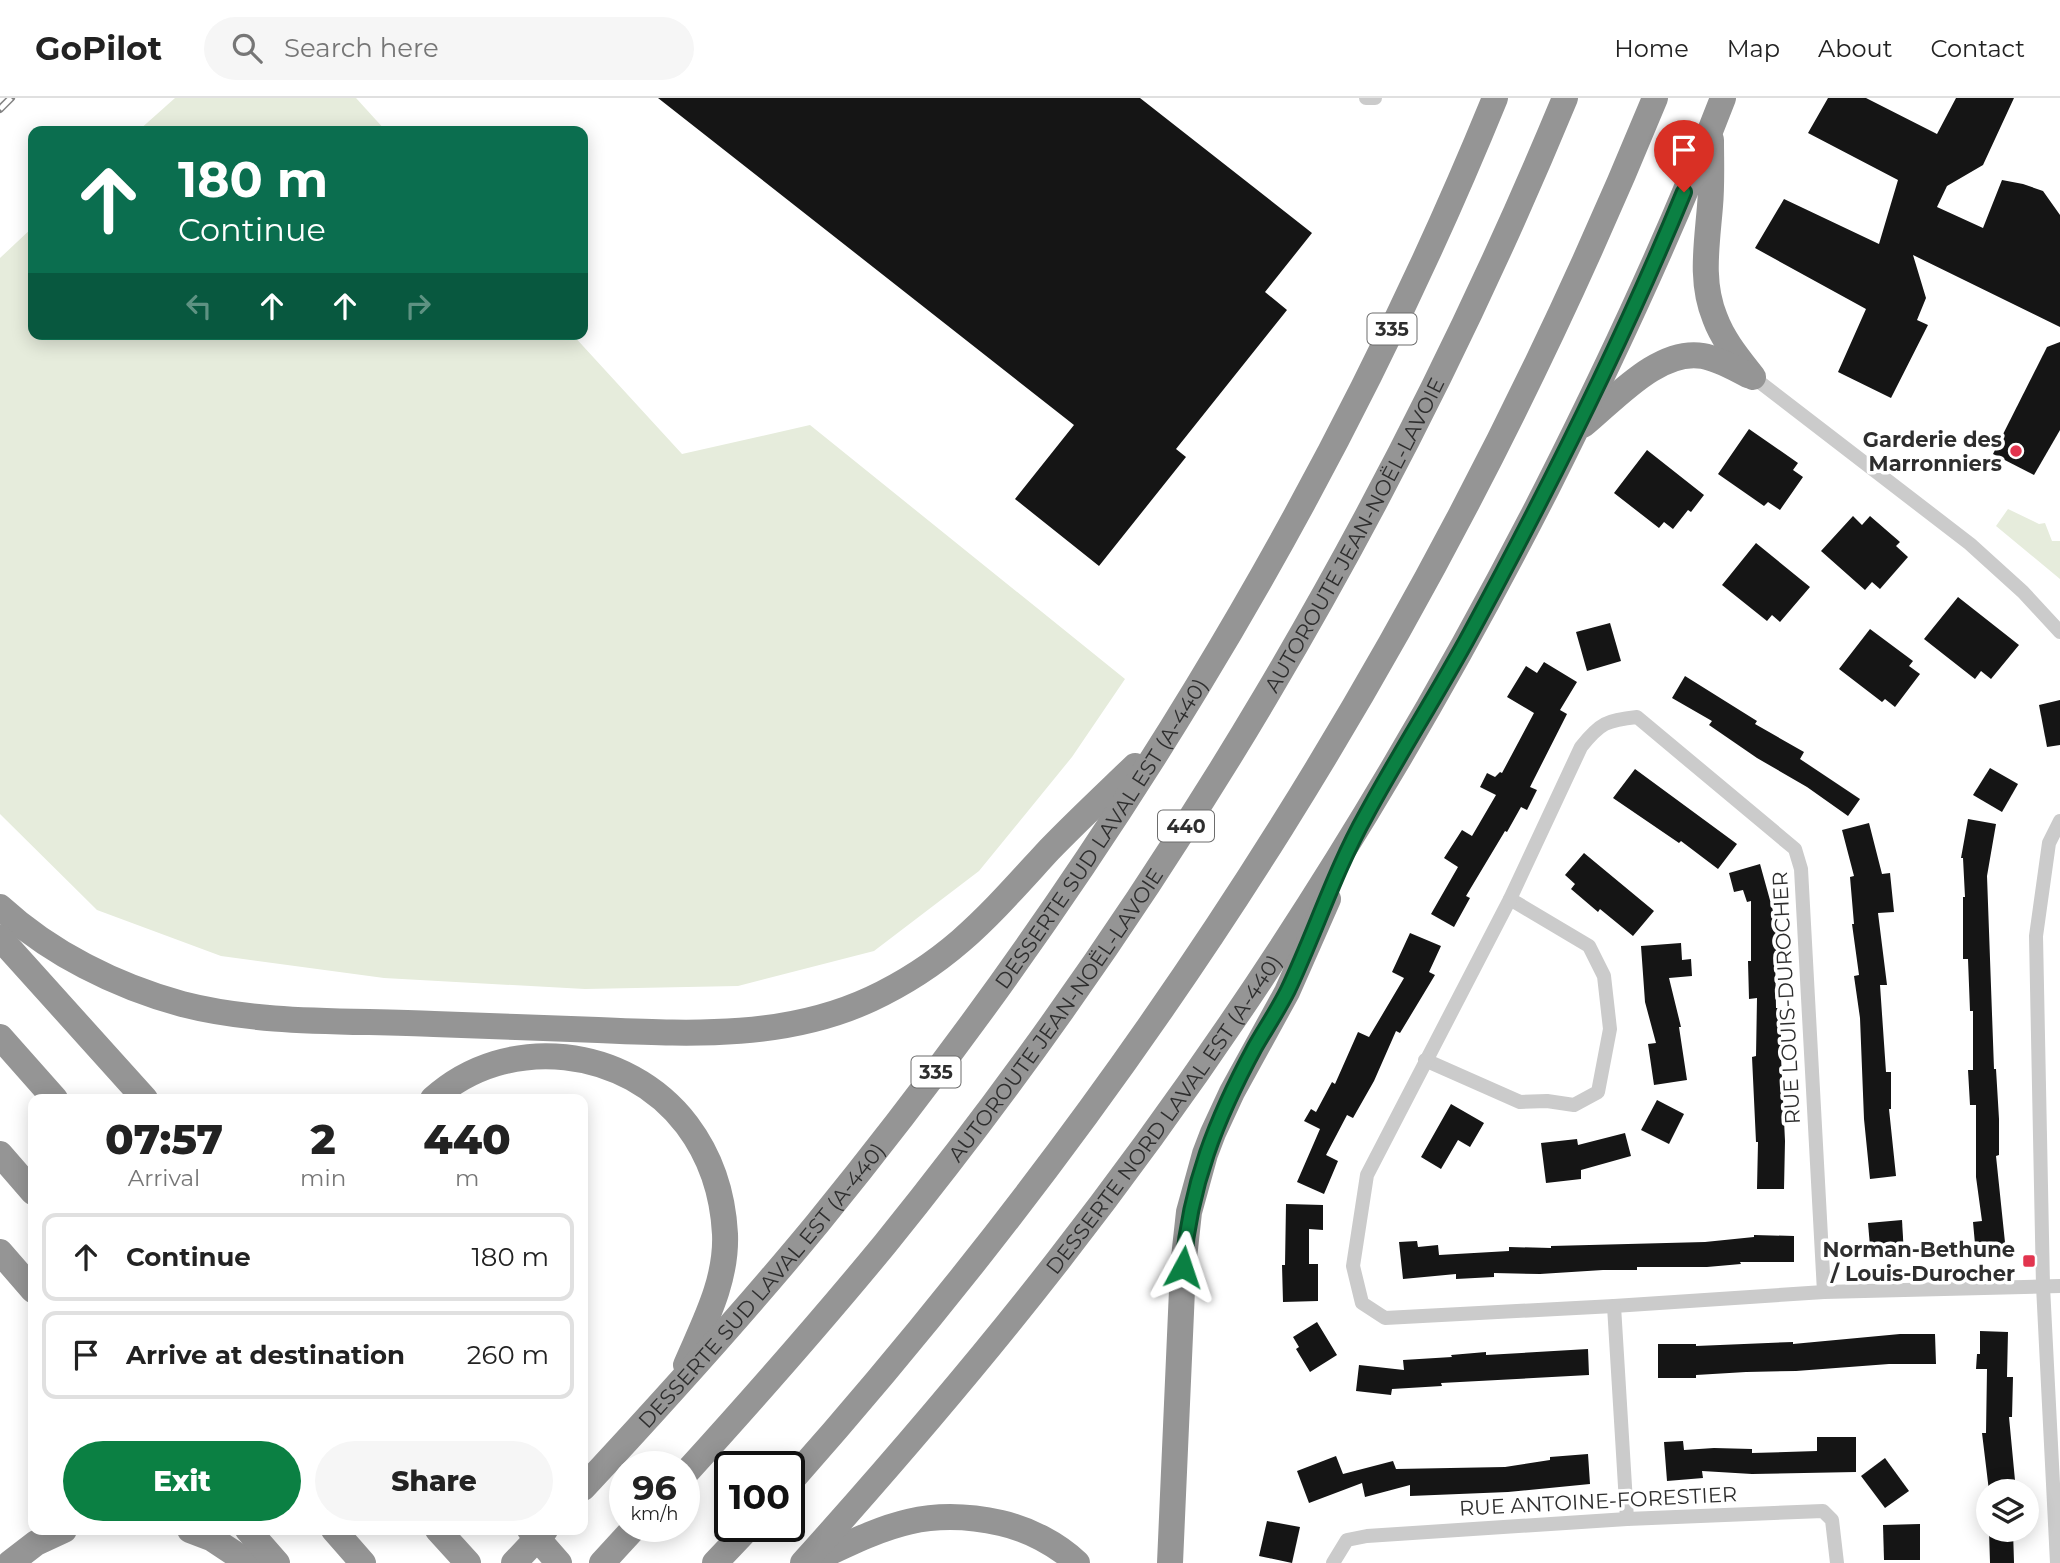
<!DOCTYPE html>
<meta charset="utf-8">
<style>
:root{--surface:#fff;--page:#f6f6f6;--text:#222;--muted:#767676;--line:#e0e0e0;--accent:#0b8043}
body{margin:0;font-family:Montserrat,sans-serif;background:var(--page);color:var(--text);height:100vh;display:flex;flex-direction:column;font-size:26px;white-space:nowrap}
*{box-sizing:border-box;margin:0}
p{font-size:23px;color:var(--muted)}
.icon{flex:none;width:38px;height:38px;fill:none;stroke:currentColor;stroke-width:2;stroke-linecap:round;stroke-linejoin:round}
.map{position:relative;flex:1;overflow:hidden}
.details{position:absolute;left:28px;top:996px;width:560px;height:441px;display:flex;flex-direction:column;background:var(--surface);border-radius:14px;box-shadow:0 4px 18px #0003}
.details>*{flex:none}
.guide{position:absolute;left:28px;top:28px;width:560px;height:214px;border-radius:14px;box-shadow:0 4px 18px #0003;background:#0b6e4f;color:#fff;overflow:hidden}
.controls{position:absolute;left:1976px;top:1381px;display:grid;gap:14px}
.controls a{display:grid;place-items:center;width:63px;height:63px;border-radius:50%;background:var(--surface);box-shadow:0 4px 18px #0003;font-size:35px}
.speed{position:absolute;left:609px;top:1353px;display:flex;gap:14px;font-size:35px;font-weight:700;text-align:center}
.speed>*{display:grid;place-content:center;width:91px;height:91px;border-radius:50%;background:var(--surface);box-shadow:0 4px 18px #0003;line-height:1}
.speed small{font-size:18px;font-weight:400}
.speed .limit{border:4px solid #111;border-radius:10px;background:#fff;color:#111}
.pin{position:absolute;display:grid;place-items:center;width:60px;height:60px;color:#fff;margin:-72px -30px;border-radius:50% 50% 50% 0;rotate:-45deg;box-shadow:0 0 7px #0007}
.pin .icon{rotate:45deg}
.me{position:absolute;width:77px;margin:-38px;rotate:5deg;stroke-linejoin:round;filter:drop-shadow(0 0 5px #0008)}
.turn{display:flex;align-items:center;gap:24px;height:147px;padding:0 35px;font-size:32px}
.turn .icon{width:91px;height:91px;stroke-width:2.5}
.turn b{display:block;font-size:49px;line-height:60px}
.lanes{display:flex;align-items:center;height:66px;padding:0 35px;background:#0003;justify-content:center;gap:35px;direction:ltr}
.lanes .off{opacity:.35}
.eta{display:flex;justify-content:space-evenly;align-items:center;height:119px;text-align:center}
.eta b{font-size:42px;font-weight:800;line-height:49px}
.action{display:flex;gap:14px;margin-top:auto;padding:14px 35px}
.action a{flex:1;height:80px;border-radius:42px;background:var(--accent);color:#fff;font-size:28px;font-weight:800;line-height:80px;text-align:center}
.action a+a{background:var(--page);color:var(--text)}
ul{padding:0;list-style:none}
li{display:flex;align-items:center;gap:21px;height:88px;margin:0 14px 10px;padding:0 21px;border:4px solid var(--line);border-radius:14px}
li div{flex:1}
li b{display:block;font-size:26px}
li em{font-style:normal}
header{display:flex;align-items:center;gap:42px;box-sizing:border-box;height:98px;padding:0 35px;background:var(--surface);border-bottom:2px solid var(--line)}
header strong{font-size:33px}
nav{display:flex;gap:38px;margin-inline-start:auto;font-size:24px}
.search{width:490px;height:63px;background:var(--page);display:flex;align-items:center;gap:18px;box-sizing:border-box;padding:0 24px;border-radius:38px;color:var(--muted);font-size:26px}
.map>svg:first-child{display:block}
</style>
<header>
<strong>GoPilot</strong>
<div class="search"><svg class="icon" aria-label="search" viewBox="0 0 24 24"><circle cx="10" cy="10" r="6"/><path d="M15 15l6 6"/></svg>Search here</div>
<nav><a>Home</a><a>Map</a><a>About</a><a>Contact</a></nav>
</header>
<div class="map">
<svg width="2060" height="1465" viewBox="0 0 2060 1465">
<rect width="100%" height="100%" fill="#fff"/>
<g fill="#e6ecdc">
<polygon points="175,0 356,0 386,33 138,33"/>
<polygon points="33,129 33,236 572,236 682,356 810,327 1125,581 1072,659 979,773 874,853 738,888 585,891 384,880 221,858 97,812 0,716 0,160"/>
<polygon points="2008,411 2039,426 2045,425 2052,443 2060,443 2060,481 1996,428"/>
</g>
<g fill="#151515">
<polygon points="658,0 1140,0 1312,135 1265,194 1287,212 1176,351 1186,359 1099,468 1015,401 1074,327"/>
<polygon points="1828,0 1866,0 1937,36 1956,0 2014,0 1983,67 1947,88 1937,109 1983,130 2002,82 2023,86 2043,93 2060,117 2060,229 1913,157 1926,200 1917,222 1928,227 1891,300 1838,274 1866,211 1755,150 1784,101 1879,146 1898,82 1808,35"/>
<polygon points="2060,244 2060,332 2034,377 1993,356 2047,249"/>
<polygon points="1749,331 1798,365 1793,372 1803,379 1780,412 1768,404 1764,408 1718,376"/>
<polygon points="1647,352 1704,397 1691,414 1688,412 1673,431 1664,424 1659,430 1614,395"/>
<polygon points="1853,418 1862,427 1870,418 1900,444 1896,448 1908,459 1880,491 1872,484 1865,492 1821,453"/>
<polygon points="1756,445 1810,489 1780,524 1772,517 1767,523 1722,487"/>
<polygon points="1958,499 2019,547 1991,581 1981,573 1975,581 1924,541"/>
<polygon points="1610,525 1621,563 1587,573 1576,534"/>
<polygon points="1870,531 1913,563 1909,568 1920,576 1895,609 1885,601 1882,604 1839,571"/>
<polygon points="1544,564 1577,584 1560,612 1567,616 1530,689 1537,692 1527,712 1521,709 1507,734 1505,733 1466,798 1470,800 1454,829 1431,816 1458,769 1444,760 1462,732 1472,738 1496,697 1480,689 1487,675 1495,679 1500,674 1502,675 1534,615 1507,599 1526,568 1537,575"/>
<polygon points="1685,578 1757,623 1755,626 1804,654 1800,661 1860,701 1848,718 1807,689 1757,660 1709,627 1712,623 1672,600"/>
<polygon points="2060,602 2060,647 2047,649 2039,607"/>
<polygon points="1990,670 2018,686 2002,714 1973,697"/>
<polygon points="1635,671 1737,746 1718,771 1681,743 1679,745 1613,700"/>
<polygon points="1968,721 1996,726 1987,778 1994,971 1996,971 1999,1021 1999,1057 1996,1058 2006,1154 1976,1157 1973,1124 1982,1123 1976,1079 1976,1007 1970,1007 1968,972 1973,972 1973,913 1970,913 1968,861 1963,861 1963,799 1965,799 1963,760 1961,760"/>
<polygon points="1869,725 1882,776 1890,775 1894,814 1878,815 1887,887 1880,887 1886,974 1891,974 1891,1011 1889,1011 1896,1078 1870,1081 1864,1021 1860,920 1854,878 1859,877 1852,826 1854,826 1850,779 1854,778 1842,732"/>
<polygon points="1584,755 1654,813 1633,838 1600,811 1598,814 1571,791 1575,786 1565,777"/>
<polygon points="1760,766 1773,813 1777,813 1777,853 1775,853 1776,910 1781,910 1781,959 1785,1043 1784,1091 1757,1091 1758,1044 1756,1044 1752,959 1756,958 1757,900 1749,901 1748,863 1751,863 1751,803 1747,804 1743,792 1734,794 1729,775"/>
<polygon points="1410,835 1441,848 1429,874 1435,877 1400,935 1396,933 1374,983 1353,1020 1347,1017 1326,1057 1338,1063 1324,1096 1297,1084 1320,1031 1304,1023 1311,1011 1316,1014 1332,984 1335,986 1358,934 1369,939 1404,880 1392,874"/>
<polygon points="1681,845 1682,862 1691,861 1692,878 1669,880 1681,929 1679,929 1687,982 1654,987 1648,946 1656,945 1645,904 1641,848"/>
<polygon points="1657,1002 1684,1016 1669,1046 1641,1032"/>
<polygon points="1451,1006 1484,1025 1470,1049 1458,1042 1441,1071 1421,1059"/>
<polygon points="1625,1035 1631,1058 1581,1072 1581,1081 1546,1085 1541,1045 1577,1041 1578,1047"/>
<polygon points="1286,1106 1323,1107 1323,1132 1309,1131 1309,1166 1318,1166 1318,1203 1283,1204 1282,1167 1285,1167"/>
<polygon points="1902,1122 1904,1157 1871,1160 1868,1125"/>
<polygon points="1754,1137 1794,1138 1794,1164 1740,1164 1741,1166 1707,1169 1637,1169 1637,1172 1603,1172 1540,1176 1494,1175 1494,1179 1456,1181 1456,1176 1403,1181 1399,1144 1417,1143 1418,1149 1438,1147 1439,1157 1509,1153 1509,1149 1551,1150 1551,1148 1705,1144 1754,1139"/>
<polygon points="1317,1224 1337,1257 1310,1274 1296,1251 1299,1249 1293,1239"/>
<polygon points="1980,1233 2008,1234 2007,1279 2013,1279 2012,1319 2009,1319 2016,1393 1989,1393 1982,1335 1986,1335 1987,1271 1976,1271 1977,1256 1980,1256"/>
<polygon points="1900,1236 1935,1236 1936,1266 1889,1266 1796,1273 1746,1274 1696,1277 1696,1280 1658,1280 1658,1246 1696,1246 1696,1248 1793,1244 1793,1246"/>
<polygon points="1588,1251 1589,1277 1441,1285 1442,1288 1392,1291 1391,1297 1356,1293 1359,1267 1404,1272 1403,1262 1452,1259 1451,1257 1486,1254 1486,1257"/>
<polygon points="1817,1339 1856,1339 1856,1374 1752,1376 1702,1373 1703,1380 1667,1383 1664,1344 1683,1343 1684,1352 1714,1350 1752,1351 1752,1355 1817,1353"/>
<polygon points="1588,1356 1590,1386 1508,1394 1410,1398 1410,1387 1365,1399 1362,1385 1309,1405 1297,1373 1336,1358 1343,1376 1393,1363 1396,1371 1505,1369 1550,1362 1550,1359"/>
<polygon points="1885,1360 1909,1393 1885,1410 1861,1378"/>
<polygon points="1267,1423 1300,1429 1292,1465 1259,1458"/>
<polygon points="1920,1426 1920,1462 1884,1462 1883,1427"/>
<polygon points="1989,1432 2013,1432 2014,1465 1990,1465"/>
</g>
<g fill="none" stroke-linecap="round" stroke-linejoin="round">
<g stroke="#cbcbcb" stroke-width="14">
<polyline points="1366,0 1375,0"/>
<polyline points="1753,279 1970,446 2023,494 2060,534"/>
<polyline points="1425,962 1520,1004 1547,1003 1574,1007 1598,994 1610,931 1604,878 1589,848 1510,801"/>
<path d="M1824 1194 1801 771 1795 751 1637 619C1607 622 1600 625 1581 649L1510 801 1367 1077 1353 1168 1362 1205 1385 1220 1614 1208 1824 1194 2060 1188"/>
<polyline points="1614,1208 1627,1421"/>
<polyline points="1333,1465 1347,1442 1367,1438 1627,1421 1823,1413 1832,1422 1837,1465"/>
<polyline points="2057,1465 2043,1188 2036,838 2049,745 2060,723"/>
</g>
<g stroke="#959595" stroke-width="26">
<path d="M1711 42C1711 64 1712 86 1710 108 1707 146 1700 184 1715 220 1723 242 1739 261 1753 279"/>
<path d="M1583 327C1615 301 1659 250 1703 258 1719 261 1734 270 1748 277"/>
<path d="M0 809C50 855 116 888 182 906 263 927 351 922 434 926 489 928 543 930 598 932 691 936 785 941 871 901 952 863 991 815 1049 752 1077 723 1106 696 1135 668"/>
<polyline points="0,840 145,1001"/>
<polyline points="0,939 55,1001"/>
<path d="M433 1001C507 934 627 948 687 1027 711 1059 723 1097 725 1136 727 1183 704 1225 686 1267"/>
<polyline points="0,1056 33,1094"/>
<polyline points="0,1154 33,1192"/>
<path id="s1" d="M684 1377C753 1301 820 1225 885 1146 1165 800 1395 411 1565 0"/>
<path d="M789 1385C1157 970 1445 513 1655 0"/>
<path id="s2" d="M583 1390C663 1304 742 1217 817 1126 1094 786 1329 407 1495 0"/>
<polyline points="190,1432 211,1440 249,1465"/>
<polyline points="248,1432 277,1465"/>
<polyline points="334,1432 363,1465"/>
<polyline points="438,1432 468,1465"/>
<path d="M809 1464C879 1432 920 1407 1001 1425 1028 1431 1057 1446 1077 1465"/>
<polyline points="10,1465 36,1445 64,1432"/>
<polyline points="514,1465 545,1432"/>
<polyline points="602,1465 636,1428"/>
<polyline points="715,1465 750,1428"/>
<path id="s3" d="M803 1465C891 1367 976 1268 1057 1164 1245 923 1408 663 1547 390 1611 263 1672 133 1723 0"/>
<polyline points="1170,1465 1183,1169 1189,1114 1205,1056 1213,1035 1232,994 1287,894 1328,801"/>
</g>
<g stroke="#838383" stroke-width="8">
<polyline id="rail" points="0,11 11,0"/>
</g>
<use href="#rail" stroke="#fff" stroke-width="5" stroke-dasharray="16" stroke-linecap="butt"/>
<polyline stroke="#959595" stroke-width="26" points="530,1432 559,1465"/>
</g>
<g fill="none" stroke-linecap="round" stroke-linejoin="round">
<g stroke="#07532c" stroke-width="18">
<path id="route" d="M1183 1169C1190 1087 1216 1021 1255 949 1266 930 1278 912 1288 892 1315 835 1335 772 1366 717 1399 656 1437 597 1470 536 1548 392 1622 245 1684 94"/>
</g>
<use href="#route" stroke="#0b8043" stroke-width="12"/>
</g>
<g fill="#e2344e" stroke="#fff" stroke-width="2.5">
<circle cx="2016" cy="353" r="7"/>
<rect x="2022" y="1156" width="14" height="14" rx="3.5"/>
</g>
<g text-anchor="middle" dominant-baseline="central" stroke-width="7" stroke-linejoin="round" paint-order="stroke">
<g fill="#fff" stroke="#6d6d6d" stroke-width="2">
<rect x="1367.5" y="215.5" width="49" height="31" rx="5"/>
<rect x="1158" y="712.5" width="56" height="31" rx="5"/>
<rect x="911.5" y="958.5" width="49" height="31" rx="5"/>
</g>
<g font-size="19" font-weight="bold" fill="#2e2e2e">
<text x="1392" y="231">335</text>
<text x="1186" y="728">440</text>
<text x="936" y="974">335</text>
</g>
<g font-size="21" font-weight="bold" fill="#2e2e2e" stroke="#fff" text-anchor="end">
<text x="2002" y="341">Garderie des<tspan x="2002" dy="24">Marronniers</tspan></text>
<text x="2015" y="1151">Norman-Bethune<tspan x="2015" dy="24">/ Louis-Durocher</tspan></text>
</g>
<g font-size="21" fill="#2e2e2e" stroke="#fff">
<text stroke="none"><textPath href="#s1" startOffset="1158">AUTOROUTE JEAN-NOËL-LAVOIE</textPath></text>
<text stroke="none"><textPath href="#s2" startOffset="836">DESSERTE SUD LAVAL EST (A-440)</textPath></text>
<text transform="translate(1786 900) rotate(-93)">RUE LOUIS-DUROCHER</text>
<text stroke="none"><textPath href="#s1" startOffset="592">AUTOROUTE JEAN-NOËL-LAVOIE</textPath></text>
<text stroke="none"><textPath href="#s3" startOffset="576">DESSERTE NORD LAVAL EST (A-440)</textPath></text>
<text stroke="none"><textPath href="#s2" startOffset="270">DESSERTE SUD LAVAL EST (A-440)</textPath></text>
<text transform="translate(1598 1403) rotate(-3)">RUE ANTOINE-FORESTIER</text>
</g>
</g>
</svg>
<div class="controls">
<a><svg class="icon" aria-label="layers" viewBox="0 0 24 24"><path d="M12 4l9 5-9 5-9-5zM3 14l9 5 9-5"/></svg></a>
</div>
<div class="speed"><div>96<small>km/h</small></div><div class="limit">100</div></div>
<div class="pin" style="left:1684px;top:94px;background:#d93025"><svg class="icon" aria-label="arrive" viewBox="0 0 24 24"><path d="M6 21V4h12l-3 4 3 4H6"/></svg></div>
<svg class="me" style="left:1183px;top:1169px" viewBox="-20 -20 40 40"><path d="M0-17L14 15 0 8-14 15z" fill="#0b8043" stroke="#fff" stroke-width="4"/></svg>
<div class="guide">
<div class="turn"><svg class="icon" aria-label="ahead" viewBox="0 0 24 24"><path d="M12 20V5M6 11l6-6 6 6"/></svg><div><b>180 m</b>Continue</div></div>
<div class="lanes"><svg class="icon off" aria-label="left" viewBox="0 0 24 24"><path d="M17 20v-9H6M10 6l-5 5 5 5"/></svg><svg class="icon" aria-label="ahead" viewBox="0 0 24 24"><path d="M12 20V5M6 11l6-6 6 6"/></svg><svg class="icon" aria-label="ahead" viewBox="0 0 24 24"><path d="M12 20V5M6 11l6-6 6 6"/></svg><svg class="icon off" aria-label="right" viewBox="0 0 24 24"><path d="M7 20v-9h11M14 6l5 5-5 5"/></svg></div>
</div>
<section class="details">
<div class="eta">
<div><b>07:57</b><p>Arrival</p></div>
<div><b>2</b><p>min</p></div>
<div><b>440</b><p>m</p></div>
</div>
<ul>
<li><svg class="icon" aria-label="ahead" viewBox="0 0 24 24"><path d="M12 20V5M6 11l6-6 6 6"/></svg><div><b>Continue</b></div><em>180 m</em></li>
<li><svg class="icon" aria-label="arrive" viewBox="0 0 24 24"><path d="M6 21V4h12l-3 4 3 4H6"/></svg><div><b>Arrive at destination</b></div><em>260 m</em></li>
</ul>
<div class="action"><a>Exit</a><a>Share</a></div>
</section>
</div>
